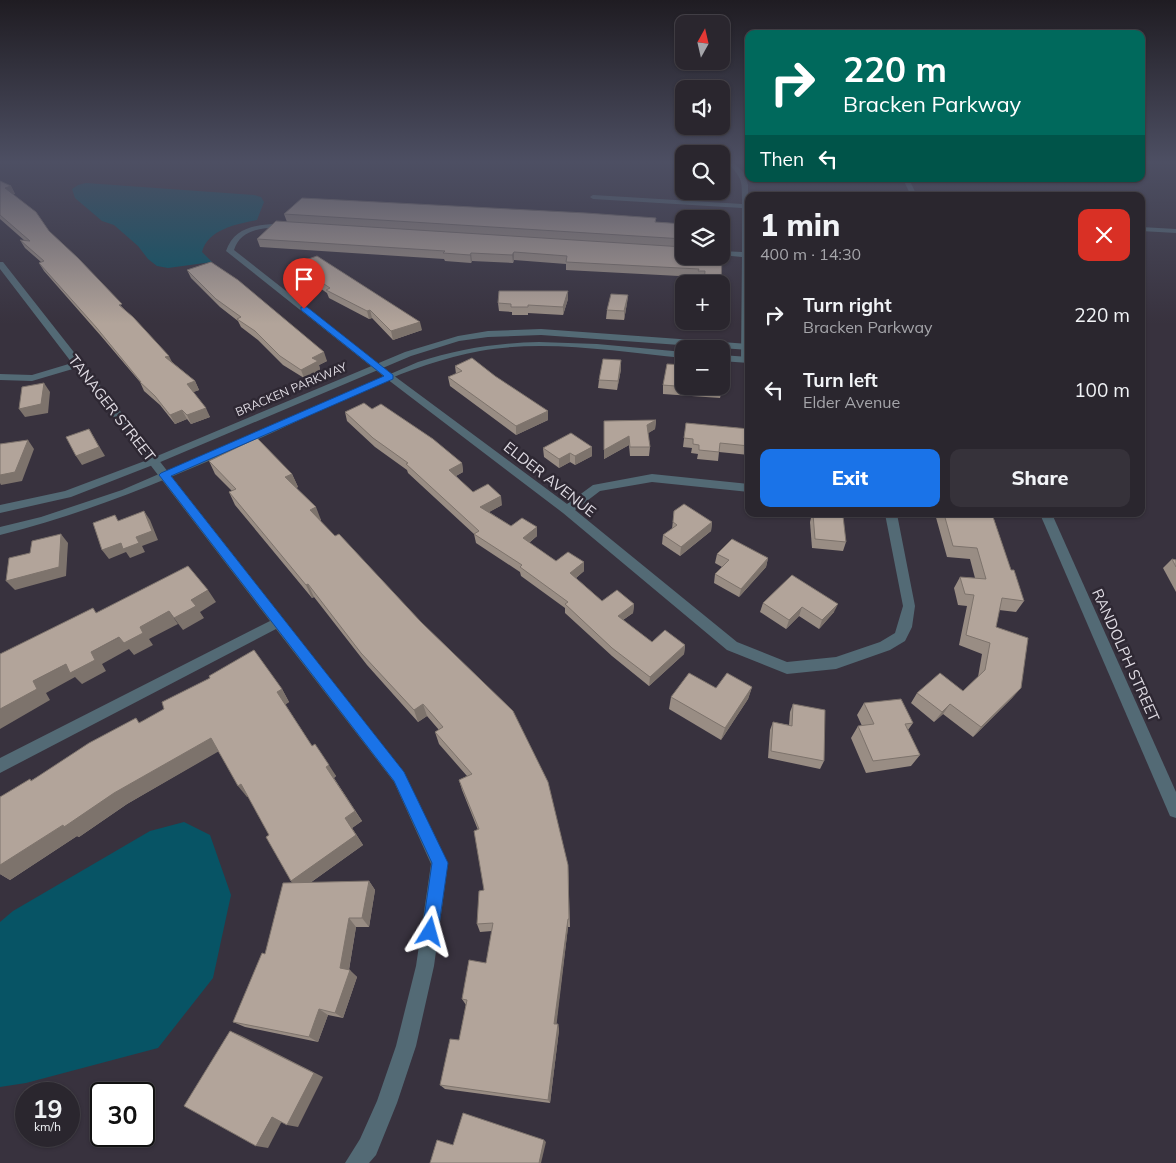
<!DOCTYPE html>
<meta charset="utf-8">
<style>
:root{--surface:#2a262e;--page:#36323a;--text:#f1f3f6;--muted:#a5a5aa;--line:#46434a;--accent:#1a73e8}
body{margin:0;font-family:Mulish,sans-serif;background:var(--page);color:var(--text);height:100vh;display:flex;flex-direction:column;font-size:19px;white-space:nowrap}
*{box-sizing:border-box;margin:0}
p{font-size:16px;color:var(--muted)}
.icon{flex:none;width:28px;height:28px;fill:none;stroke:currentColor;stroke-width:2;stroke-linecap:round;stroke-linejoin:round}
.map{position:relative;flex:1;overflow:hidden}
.details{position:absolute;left:745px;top:192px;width:400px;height:325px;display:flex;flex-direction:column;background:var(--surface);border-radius:10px;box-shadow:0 1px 4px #0004,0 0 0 1px var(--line)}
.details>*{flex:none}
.top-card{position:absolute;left:745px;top:30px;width:400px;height:152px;border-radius:10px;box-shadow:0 1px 4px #0004,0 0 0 1px var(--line);background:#00695c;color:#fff;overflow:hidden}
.needle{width:32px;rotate:8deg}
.controls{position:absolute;left:675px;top:15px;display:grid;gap:10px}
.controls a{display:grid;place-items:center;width:55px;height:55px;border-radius:10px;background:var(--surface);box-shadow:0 1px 4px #0004,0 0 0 1px var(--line);font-size:25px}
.speed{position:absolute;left:15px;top:1082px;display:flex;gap:10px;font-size:25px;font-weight:700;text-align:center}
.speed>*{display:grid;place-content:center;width:65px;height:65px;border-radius:50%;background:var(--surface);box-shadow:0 1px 4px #0004,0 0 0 1px var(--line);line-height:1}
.speed small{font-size:12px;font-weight:400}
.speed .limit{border:2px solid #111;border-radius:8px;background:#fff;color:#111}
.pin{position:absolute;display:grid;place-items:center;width:42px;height:42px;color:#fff;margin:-51px -21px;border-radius:50% 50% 50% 0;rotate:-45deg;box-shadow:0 0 5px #0007}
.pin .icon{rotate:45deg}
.me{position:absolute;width:55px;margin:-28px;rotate:8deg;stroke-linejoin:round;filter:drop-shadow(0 0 4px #0008)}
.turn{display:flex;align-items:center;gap:18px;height:105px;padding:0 15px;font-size:22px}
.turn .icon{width:65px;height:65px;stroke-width:2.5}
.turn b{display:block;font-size:35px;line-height:42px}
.then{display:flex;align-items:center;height:48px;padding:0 15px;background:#0003;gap:10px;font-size:19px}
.round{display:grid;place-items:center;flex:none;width:52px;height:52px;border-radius:10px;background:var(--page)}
.summary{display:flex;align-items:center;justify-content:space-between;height:85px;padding:0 15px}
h1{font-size:30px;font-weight:800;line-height:38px}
.button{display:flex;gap:10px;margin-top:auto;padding:10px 15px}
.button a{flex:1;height:58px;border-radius:10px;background:var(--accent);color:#fff;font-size:20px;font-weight:800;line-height:58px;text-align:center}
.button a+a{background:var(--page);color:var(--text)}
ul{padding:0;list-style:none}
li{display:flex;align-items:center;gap:15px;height:75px;padding:0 15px}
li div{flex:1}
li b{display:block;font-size:19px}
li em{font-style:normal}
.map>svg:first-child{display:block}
</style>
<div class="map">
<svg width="1176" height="1163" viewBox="0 0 1176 1163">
<rect width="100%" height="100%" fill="#38323e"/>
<g fill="#075465">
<path d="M86 183 254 195 261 197 264 202 257 220C237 224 208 229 202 252L212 262 168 268 157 266 148 259 138 246 114 225 102 221 75 198 72 189 78 185Z"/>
<polygon points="184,822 210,835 231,895 213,978 158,1048 26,1083 0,1087 0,922 13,911 150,831"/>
</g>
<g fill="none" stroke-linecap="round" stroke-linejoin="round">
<g fill="#536a75" fill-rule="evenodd">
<path d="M727 162H733L745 174 748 185 749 362 746 363 741 360 742 257 721 255V251L742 252V208L593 199 590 197 593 195 742 204C742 179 743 180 727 162Z"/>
<path d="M280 224 291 226 288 228C267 227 241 227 234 250L393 375 567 504 593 485 652 474 749 484V492L652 482 600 491 575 510 737 642 787 662 836 657 880 642 895 633 903 606 885 514H897L915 606 912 627 905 641 890 650 836 669 787 674 727 650 563 513 387 379 226 251C234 227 257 224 280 224Z"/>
<polygon points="1141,227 1176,229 1176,233 1141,231"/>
<polygon points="0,262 3,262 404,772 448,863 434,966 416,1046 397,1103 376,1155 369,1163 345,1163 360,1139 377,1101 396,1046 416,966 431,864 394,782 276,629 0,773 0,758 270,621 76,368 32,381 0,380 0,374 32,375 72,363 0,269"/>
</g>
<g fill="#536a75" fill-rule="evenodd">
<polygon points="903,179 909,179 917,196 911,196"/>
<polygon points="541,329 749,344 749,350 541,335 488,337 459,341 411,356 158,463 71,497 0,513 0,505 65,491 150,459 405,352 458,336 488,331"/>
<path d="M539 342 597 344 684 352V358C617 352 547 339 480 351 408 364 342 401 276 431 186 472 96 511 0 535V527L41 517 122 490 418 362C458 349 497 343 539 342Z"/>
<polygon points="721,355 749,357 749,363 721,361"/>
<polygon points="1040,514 1052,514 1176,792 1176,818 1170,816"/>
</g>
</g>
<g fill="#998d84">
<polygon points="0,181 11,186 15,194 13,194 49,231 124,309 172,362 195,381 199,390 193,392 210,417 191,424 187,419 175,424 160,405 144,391 140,382 101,336 44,271 39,263 41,262 25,248 20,240 25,241 0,219"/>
<polygon points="284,214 656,218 656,222 684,224 684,256 722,256 704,280 698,279 698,277 566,270 566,264 514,260 513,263 472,261 471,263 445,261 444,259 260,247 257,239 287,222"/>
<polygon points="294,264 422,330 393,340 372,318 369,319 329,298 327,293 297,272"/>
<polygon points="187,270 327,361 319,365 320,370 304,378 283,365 258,340 241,327 238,321 220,307 191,278"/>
<polygon points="628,295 627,303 624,320 606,319 607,310"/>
<polygon points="568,299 563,315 528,313 528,315 512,315 512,312 499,311 498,303"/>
<polygon points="699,321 719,321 718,327 700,325 701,322 699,322"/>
<polygon points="621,360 621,369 617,390 598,388 599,380"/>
<polygon points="455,366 548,411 548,420 516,435 450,386 448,377 456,374"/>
<polygon points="663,385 722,390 720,398 663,394"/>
<polygon points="372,409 462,463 463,472 456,476 473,492 502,505 489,512 511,526 537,536 529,543 556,561 584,571 576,578 602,601 634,604 633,613 623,620 652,642 685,645 684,654 649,686 612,656 565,613 565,608 521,576 520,572 476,543 474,534 408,473 407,470 375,447 347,421 345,412"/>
<polygon points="656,420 655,429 648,433 650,447 649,456 630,456 629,445 604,459 604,421"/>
<polygon points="686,423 749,429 749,455 719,452 718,461 697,459 698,454 691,453 692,448 683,447"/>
<polygon points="543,448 592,456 575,465 570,462 559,468 544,457"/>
<polygon points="209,461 292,474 298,487 296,488 321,520 320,521 568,865 570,927 568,927 556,1024 558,1024 559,1030 550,1103 445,1089 440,1085 459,1040 466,1005 462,999 486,963 492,931 480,932 477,924 484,890 478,830 462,790 459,780 467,776 439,744 435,732 439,730 427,716 418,722 367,665 314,597 312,598 235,505 229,492 232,491 215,474"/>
<polygon points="674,511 712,522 711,531 680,556 662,544 663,535 672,529"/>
<polygon points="812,514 824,514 846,542 843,551 812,548 810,522"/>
<polygon points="935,514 992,514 1011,570 1024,601 1016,612 999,610 996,627 1021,688 1012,698 973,737 943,714 934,722 911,703 917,693 963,691 978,677 982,654 959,645 967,606 958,605 954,588 960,577 975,578 970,559 947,557"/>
<polygon points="717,554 768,558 766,567 739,597 714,583 715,574 722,567 715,563"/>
<polygon points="1172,559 1176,560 1176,592 1163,568"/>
<polygon points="792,575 834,612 819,629 799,616 786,629 760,612 763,603"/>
<polygon points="752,687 748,699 721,740 669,709 671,697"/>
<polygon points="282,689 289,702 285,704 312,746 336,776 334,778 362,821 352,828 363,845 310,883 369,881 375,890 369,927 356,927 349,970 357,977 343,1018 328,1015 318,1042 245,1027 233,1022 265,954 293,883 291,881 269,835 248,796 218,751 127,804 79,837 77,836 10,880 0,874 0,797 140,722"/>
<polygon points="864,703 913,723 908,730 920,755 911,766 866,773 851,738 858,726 862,726 857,715"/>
<polygon points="793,704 824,761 820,769 768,758 770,730 773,722 789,725 790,712"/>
</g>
<g fill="#7d736c">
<polygon points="11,186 15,194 10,195 5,188"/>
<polygon points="514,252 514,260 513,263 512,255"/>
<polygon points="471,253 472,261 471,263 470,255"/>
<polygon points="568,291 568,299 563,315 563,307"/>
<polygon points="628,295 627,303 624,320 624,311"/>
<polygon points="370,310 372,318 369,319 367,311"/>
<polygon points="420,322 422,330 393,340 391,331"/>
<polygon points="324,352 327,361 319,365 320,370 304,378 301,370 312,358"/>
<polygon points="169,356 173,364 165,357"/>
<polygon points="621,360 621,369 617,390 618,381"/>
<polygon points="195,381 199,390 191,393 187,384"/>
<polygon points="44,383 50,392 48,413 25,417 19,409"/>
<polygon points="206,408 210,417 191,424 187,415"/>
<polygon points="182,410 187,419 175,424 170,415"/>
<polygon points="548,411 548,420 516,435 516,426"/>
<polygon points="656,420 655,429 647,434 647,425"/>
<polygon points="89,429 105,456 82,465 76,456"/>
<polygon points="629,436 629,445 604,459 604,450"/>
<polygon points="28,440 34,449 22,481 1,485 0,483 0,475"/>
<polygon points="592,447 592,456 575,465 575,456"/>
<polygon points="570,453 570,462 559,468 559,459"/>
<polygon points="462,463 463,472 450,479 449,470"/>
<polygon points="292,474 298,487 291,490 285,477"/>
<polygon points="501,496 502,505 482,516 480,507"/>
<polygon points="316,507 321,520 315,523 310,510"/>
<polygon points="144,511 150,520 158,540 142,546 145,552 130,558 126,552 109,559 102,550"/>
<polygon points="712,522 711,531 680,556 681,547"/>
<polygon points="537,527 537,536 523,547 523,538"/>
<polygon points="61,534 68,543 66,576 15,590 6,581"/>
<polygon points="768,558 766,567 739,597 741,589"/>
<polygon points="584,562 584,571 571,582 570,573"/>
<polygon points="308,584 314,597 312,598 306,585"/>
<polygon points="208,590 216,602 200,612 204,618 183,630 174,618 191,600"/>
<polygon points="634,604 633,613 617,624 618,616"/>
<polygon points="838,604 834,612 819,629 822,620"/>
<polygon points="802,607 799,616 786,629 789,620"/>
<polygon points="169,611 178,624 149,639 153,645 134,655 129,649 102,664 106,671 82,684 75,677 46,693 50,700 0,729 0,709 33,681 66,664 91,652"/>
<polygon points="685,645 684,654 649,686 650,677"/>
<polygon points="752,687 748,699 721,740 725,728"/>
<polygon points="1021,688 1012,698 973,737 981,727"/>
<polygon points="282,689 289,702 285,705 277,692"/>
<polygon points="423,704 427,716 418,722 414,710"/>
<polygon points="950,704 943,714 934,722 942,712"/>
<polygon points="211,738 221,750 127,804 79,837 77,836 10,880 0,874 0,865 114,793"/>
<polygon points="329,765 336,776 333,778 326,767"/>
<polygon points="241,784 250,795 247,797 238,786"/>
<polygon points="355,811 362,821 352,828 363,845 300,890 291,881 345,818"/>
<polygon points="369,881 375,890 369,927 362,918"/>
<polygon points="349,918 356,927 348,975 350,970 357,977 343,1018 335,1013 340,968"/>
<polygon points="568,919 568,927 556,1029 554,1024"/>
<polygon points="319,1009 328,1015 318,1042 309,1037"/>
<polygon points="558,1024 559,1030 550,1103 548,1100"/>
<polygon points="230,1031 242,1036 323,1077 298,1127 287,1125"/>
<polygon points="272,1117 283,1119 268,1148 256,1146"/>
<polygon points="544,1140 546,1142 541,1163 539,1163"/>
</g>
<g fill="#b2a49a" stroke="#7d736c">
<polygon points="0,181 11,186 5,188 36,212 49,231 78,258 122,304 119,305 133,317 169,356 165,357 195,381 187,384 206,408 187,415 182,410 170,415 155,396 140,382 141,382 96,327 39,263 44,261 20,240 30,241 0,215"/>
<polygon points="302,198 586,213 656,218 655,222 684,224 684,239 284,214"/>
<polygon points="276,221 684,247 684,256 722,256 721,284 704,284 705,271 698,271 699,269 566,262 567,256 514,252 512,255 471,253 470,255 443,253 445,251 257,239"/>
<polygon points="317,256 420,322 391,331 370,310 367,311 326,290 330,288 294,264"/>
<polygon points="211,262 238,280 324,352 312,358 318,361 301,370 280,356 255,331 237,319 241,317 216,299 187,270"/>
<polygon points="499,291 568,291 563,307 528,305 528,307 511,307 511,304 498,303"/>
<polygon points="611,294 628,295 624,311 607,310"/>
<polygon points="472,358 495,376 548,411 516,426 448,377 462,371 455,366"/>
<polygon points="603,359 621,360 618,381 599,380"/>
<polygon points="667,364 684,365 684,386 721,386 721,368 722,390 663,385"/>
<polygon points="44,383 41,404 19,409 22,387"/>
<polygon points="364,403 372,409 381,404 433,439 462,463 449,470 473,492 488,484 501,496 480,507 511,526 522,518 537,527 523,538 556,561 568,552 584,562 570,573 602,601 617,590 634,604 618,616 652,642 665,630 685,645 650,677 612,648 565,604 568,602 520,567 522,565 474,534 479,531 406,464 408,463 373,438 345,412"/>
<polygon points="656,420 647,425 650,447 630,447 629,436 604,450 604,421"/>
<polygon points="686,423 749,429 749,446 720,443 719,452 699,450 699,445 693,444 693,439 684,438"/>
<polygon points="89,429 99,447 76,456 66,437"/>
<polygon points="571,433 592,447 575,456 570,453 559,459 543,448"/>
<polygon points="257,438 292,474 285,477 316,507 310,510 335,536 339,534 421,622 513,711 548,782 568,865 569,919 568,919 554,1024 558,1024 548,1100 440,1085 450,1039 459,1040 467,1000 462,999 469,960 486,963 493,923 477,924 479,891 484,890 474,831 479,829 459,780 472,774 435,732 443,727 423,704 414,710 361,653 308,584 306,585 229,492 236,489 209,461"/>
<polygon points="28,440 15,472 0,475 0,444"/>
<polygon points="684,504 712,522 681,547 663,535 677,525 673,522 674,511"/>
<polygon points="144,511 152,531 136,537 139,543 123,549 121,543 102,550 93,523 115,515 118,521"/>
<polygon points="813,514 824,514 843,516 846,542 815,539"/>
<polygon points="944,514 992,514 1011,570 1014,570 1024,601 1002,598 996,627 1028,638 1021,688 981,727 950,704 942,712 917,693 940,673 963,691 985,670 990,643 966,635 974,595 965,594 960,577 986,579 977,548 953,546"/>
<polygon points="61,534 59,567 6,581 9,558 30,553 32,541"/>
<polygon points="732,539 768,558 741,589 715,574 729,560 717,554"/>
<polygon points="1172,559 1176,560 1176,567"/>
<polygon points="188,566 208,590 191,600 196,606 174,618 169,611 140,627 143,633 124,643 119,637 91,652 95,660 70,673 66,664 33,681 37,689 0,709 0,654 93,608 96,613"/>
<polygon points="792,575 838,604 822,620 802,607 789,620 763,603"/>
<polygon points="254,650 282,689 277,692 312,746 315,744 329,765 326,767 355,811 345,818 356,835 291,881 266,837 269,835 241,784 238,786 211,738 114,793 64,827 63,825 0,865 0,797 30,779 31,781 89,743 136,718 139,723 164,709 162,702 210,678 209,676"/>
<polygon points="689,673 716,688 727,673 752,687 725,728 671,697"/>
<polygon points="901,699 913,723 905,724 920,755 873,761 858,726 874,724 864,703"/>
<polygon points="793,704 825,710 824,761 771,751 773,722 792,726"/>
<polygon points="369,881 362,918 349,918 340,968 350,970 335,1013 319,1009 309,1037 233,1022 262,953 265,954 283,883"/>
<polygon points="230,1031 314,1073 287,1125 272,1117 256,1146 184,1106"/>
<polygon points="463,1113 544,1140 539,1163 430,1163 437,1140 453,1145"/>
</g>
<linearGradient id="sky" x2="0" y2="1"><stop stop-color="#1f1c22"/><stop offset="0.5" stop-color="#4d4f63"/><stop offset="1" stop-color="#4d4f63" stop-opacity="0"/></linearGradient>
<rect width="1176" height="324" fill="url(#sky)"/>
<polygon fill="#1a73e8" stroke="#114b97" points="301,307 307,307 393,375 393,379 171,476 404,772 448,863 438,932 436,937 430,940 424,937 422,932 432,863 394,781 159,475 161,473 384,376 301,310"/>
<g text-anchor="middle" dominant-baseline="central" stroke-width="5" stroke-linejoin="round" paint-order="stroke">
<g font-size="12" fill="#e0dce4" stroke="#2e2833">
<text transform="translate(291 389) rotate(-23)">BRACKEN PARKWAY</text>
</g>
<g font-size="15" fill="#e0dce4" stroke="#2e2833">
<text transform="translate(112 408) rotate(52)">TANAGER STREET</text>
<text transform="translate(550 479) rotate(38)">ELDER AVENUE</text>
<text transform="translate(1126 655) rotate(66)">RANDOLPH STREET</text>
</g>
</g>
</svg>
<div class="controls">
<a><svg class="needle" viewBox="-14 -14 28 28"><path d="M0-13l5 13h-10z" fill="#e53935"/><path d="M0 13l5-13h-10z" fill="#a5a5aa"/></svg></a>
<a><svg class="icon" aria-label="sound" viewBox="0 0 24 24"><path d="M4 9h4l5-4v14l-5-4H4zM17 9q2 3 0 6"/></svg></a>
<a><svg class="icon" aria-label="search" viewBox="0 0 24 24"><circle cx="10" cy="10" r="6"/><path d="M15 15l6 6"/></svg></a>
<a><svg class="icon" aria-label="layers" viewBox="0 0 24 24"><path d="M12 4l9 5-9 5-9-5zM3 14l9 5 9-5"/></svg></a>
<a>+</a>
<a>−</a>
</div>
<div class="speed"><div>19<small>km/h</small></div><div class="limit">30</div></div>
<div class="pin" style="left:304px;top:309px;background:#d93025"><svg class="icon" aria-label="arrive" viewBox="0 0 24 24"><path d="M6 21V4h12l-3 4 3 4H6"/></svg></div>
<svg class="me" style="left:430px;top:932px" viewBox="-20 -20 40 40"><path d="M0-17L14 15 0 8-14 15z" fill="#1a73e8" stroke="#fff" stroke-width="4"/></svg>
<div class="top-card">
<div class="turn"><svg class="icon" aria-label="right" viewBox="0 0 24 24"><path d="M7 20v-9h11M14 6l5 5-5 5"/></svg><div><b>220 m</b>Bracken Parkway</div></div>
<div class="then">Then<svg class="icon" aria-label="left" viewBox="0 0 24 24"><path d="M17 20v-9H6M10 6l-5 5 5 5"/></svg></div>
</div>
<section class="details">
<div class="summary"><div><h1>1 min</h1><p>400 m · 14:30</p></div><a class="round" style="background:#d93025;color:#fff"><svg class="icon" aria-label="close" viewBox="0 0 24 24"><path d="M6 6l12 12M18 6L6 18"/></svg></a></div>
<ul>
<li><svg class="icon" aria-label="right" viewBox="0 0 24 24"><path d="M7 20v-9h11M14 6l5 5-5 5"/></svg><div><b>Turn right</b><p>Bracken Parkway</p></div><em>220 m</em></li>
<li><svg class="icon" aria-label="left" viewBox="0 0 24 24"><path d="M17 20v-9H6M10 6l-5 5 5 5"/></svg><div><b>Turn left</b><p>Elder Avenue</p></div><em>100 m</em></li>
</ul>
<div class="button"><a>Exit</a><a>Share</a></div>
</section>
</div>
